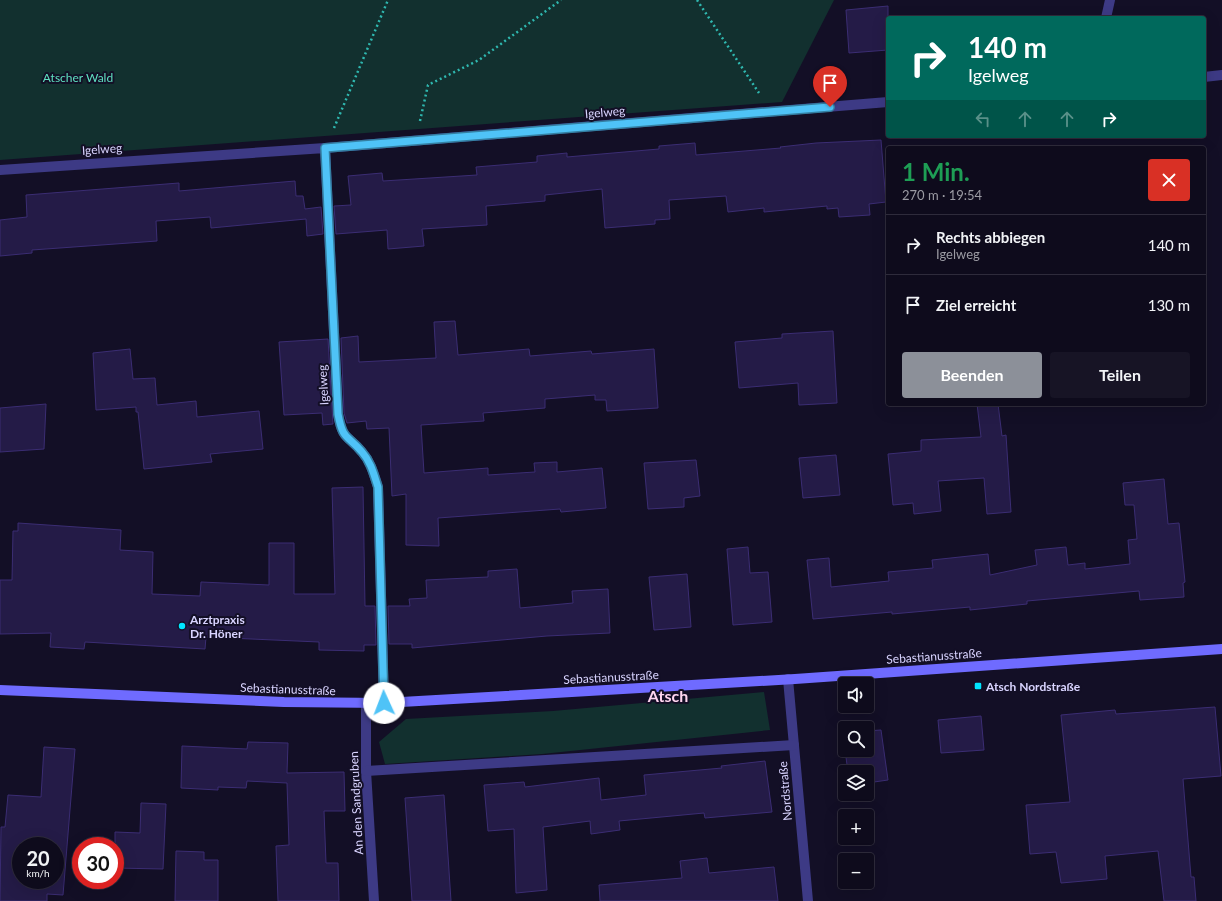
<!DOCTYPE html>
<html lang="de">
<meta charset="utf-8">
<style>
:root{--surface:#0e0b1c;--page:#171425;--text:#f1f3f6;--muted:#9b9ba3;--line:#2e2b3b;--accent:#8c9099}
body{margin:0;font-family:Lato,sans-serif;background:var(--page);color:var(--text);height:100vh;display:flex;flex-direction:column;font-size:15px;white-space:nowrap}
*{box-sizing:border-box;margin:0}
p{font-size:13px;color:var(--muted)}
.icon{flex:none;width:22px;height:22px;fill:none;stroke:currentColor;stroke-width:2;stroke-linecap:round;stroke-linejoin:round}
.map{position:relative;flex:1;overflow:hidden}
.panel{position:absolute;left:886px;top:146px;width:320px;height:260px;display:flex;flex-direction:column;background:var(--surface);border-radius:4px;box-shadow:0 4px 16px #0002,0 0 0 1px var(--line)}
.panel>*{flex:none}
.guide{position:absolute;left:886px;top:16px;width:320px;height:122px;border-radius:4px;box-shadow:0 4px 16px #0002,0 0 0 1px var(--line);background:#00695c;color:#fff;overflow:hidden}
.fabs{position:absolute;left:838px;top:677px;display:grid;gap:8px}
.fabs a{display:grid;place-items:center;width:36px;height:36px;border-radius:4px;background:var(--surface);box-shadow:0 4px 16px #0002,0 0 0 1px var(--line);font-size:20px}
.speed{position:absolute;left:12px;top:837px;display:flex;gap:8px;font-size:20px;font-weight:700;text-align:center}
.speed>*{display:grid;place-content:center;width:52px;height:52px;border-radius:50%;background:var(--surface);box-shadow:0 4px 16px #0002,0 0 0 1px var(--line);line-height:1}
.speed small{font-size:10px;font-weight:400}
.speed .limit{border:6px solid #d22;background:#fff;color:#111}
.pin{position:absolute;display:grid;place-items:center;width:34px;height:34px;color:#fff;margin:-41px -17px;border-radius:50% 50% 50% 0;rotate:-45deg;box-shadow:0 0 4px #0007}
.pin .icon{rotate:45deg}
.me{position:absolute;width:44px;margin:-22px;rotate:358deg;stroke-linejoin:round;filter:drop-shadow(0 0 3px #0008)}
.turn{display:flex;align-items:center;gap:14px;height:84px;padding:0 16px;font-size:18px}
.turn .icon{width:52px;height:52px;stroke-width:2.5}
.turn b{display:block;font-size:28px;line-height:34px}
.lanes{display:flex;align-items:center;height:38px;padding:0 16px;background:#0003;justify-content:center;gap:20px;direction:ltr}
.lanes .off{opacity:.35}
.round{display:grid;place-items:center;flex:none;width:42px;height:42px;border-radius:4px;background:var(--page)}
.summary{display:flex;align-items:center;justify-content:space-between;height:68px;padding:0 16px}
h1{font-size:24px;font-weight:700;line-height:30px;color:#1e9e55}
.button{display:flex;gap:8px;margin-top:auto;padding:8px 16px}
.button a{flex:1;height:46px;border-radius:4px;background:var(--accent);color:#fff;font-size:16px;font-weight:700;line-height:46px;text-align:center}
.button a+a{background:var(--page);color:var(--text)}
ul{padding:0;list-style:none}
li{display:flex;align-items:center;gap:12px;height:60px;padding:0 16px;border-top:1px solid var(--line)}
li div{flex:1}
li b{display:block;font-size:15px}
li em{font-style:normal}
.map>svg:first-child{display:block}
</style>
<div class="map">
<svg width="1222" height="901" viewBox="0 0 1222 901">
<rect width="100%" height="100%" fill="#130f26"/>
<g fill="#12302f">
<polygon points="0,0 834,0 782,102 0,160"/>
<polygon points="764,692 770,730 542,754 385,764 379,742 406,719 553,711"/>
</g>
<g fill="#241b47" stroke="#3b2d73" fill-rule="evenodd">
<polygon points="888,6 888,50 849,53 846,10"/>
<polygon points="881,140 886,202 869,204 870,215 839,217 838,208 827,209 827,206 764,212 764,208 728,212 726,196 669,200 670,219 655,220 655,224 605,228 602,189 545,195 545,201 486,206 487,225 422,229 424,246 388,249 387,230 336,234 334,206 351,205 348,176 382,173 383,181 477,175 476,167 537,162 537,156 567,153 567,157 659,149 659,146 695,143 696,155 781,148 780,147 816,143"/>
<polygon points="295,181 296,196 303,196 305,209 321,207 323,234 307,236 306,219 211,228 210,217 156,221 157,241 32,250 32,253 0,256 0,220 27,217 26,195 179,183 179,191"/>
<polygon points="455,321 458,355 529,349 530,356 591,351 592,354 654,349 658,408 607,411 606,400 595,400 595,395 545,399 545,408 483,413 484,421 421,425 424,473 488,468 488,475 535,472 534,463 557,462 557,472 602,468 606,508 561,512 560,509 438,518 439,546 406,545 406,494 392,496 389,428 367,429 366,421 347,423 344,413 341,338 358,336 359,362 436,358 434,322"/>
<polygon points="833,331 837,403 799,405 798,383 739,388 735,342 782,338 782,334"/>
<polygon points="328,339 333,424 323,425 322,413 284,415 279,342"/>
<polygon points="130,349 133,379 155,378 157,405 196,401 197,417 259,411 263,449 210,454 212,462 144,469 138,412 136,412 136,407 96,410 93,353"/>
<polygon points="46,404 44,449 0,452 0,408"/>
<polygon points="977,404 998,404 1002,436 1006,435 1011,512 987,514 984,478 938,481 941,511 914,514 913,503 893,505 888,454 921,451 921,440 981,437"/>
<polygon points="836,455 840,495 803,498 799,458"/>
<polygon points="696,460 700,496 684,498 684,507 648,509 644,463"/>
<polygon points="1164,479 1168,524 1179,523 1185,582 1183,583 1184,597 1140,600 1139,591 1027,601 1027,604 970,610 970,607 892,614 892,612 813,619 807,560 829,558 831,587 889,581 888,572 933,568 932,560 988,554 990,575 1037,565 1035,550 1066,547 1068,565 1085,563 1085,569 1130,564 1128,540 1137,539 1134,505 1125,505 1123,483"/>
<polygon points="363,487 365,606 375,606 376,645 364,645 364,651 319,650 319,642 206,637 205,649 85,642 84,649 50,647 51,633 0,634 0,580 12,580 13,531 18,531 18,523 121,530 120,550 153,552 152,594 200,596 201,582 269,585 269,543 294,543 294,594 335,594 332,488"/>
<polygon points="748,547 750,573 768,572 772,622 733,625 727,549"/>
<polygon points="517,569 520,608 573,603 572,591 608,589 610,633 547,636 412,648 412,644 389,644 388,606 410,606 409,599 427,598 426,580 488,577 488,571"/>
<polygon points="687,574 691,627 654,630 649,577"/>
<polygon points="1215,707 1221,776 1183,779 1191,877 1194,877 1196,901 1164,901 1158,851 1105,856 1107,879 1061,883 1056,852 1030,854 1026,805 1070,802 1061,715 1115,710 1116,714"/>
<polygon points="981,716 984,750 941,753 938,720"/>
<polygon points="881,730 888,780 867,783 867,772 848,772 845,750 867,750 867,731"/>
<polygon points="248,742 288,743 287,773 344,772 345,811 324,811 326,863 338,863 339,901 278,901 276,846 289,845 287,783 247,781 246,788 218,787 218,790 181,788 182,746 247,749"/>
<path d="M44 747 75 749 63 895 47 894V901H0L1 827H5L8 795 41 797ZM21 846H55V880H21Z"/>
<polygon points="765,761 772,812 705,818 704,813 619,821 620,830 591,834 590,821 543,827 547,890 516,893 514,829 488,831 484,785 524,782 525,787 599,778 601,800 646,795 644,775 722,768 721,766"/>
<polygon points="444,795 451,901 412,901 405,798"/>
<polygon points="141,803 166,804 163,869 115,868 115,832 140,833"/>
<polygon points="176,851 204,852 204,860 218,860 218,901 175,901"/>
<polygon points="707,858 709,873 774,867 778,901 600,901 599,885 682,878 680,861"/>
</g>
<g fill="none" stroke-linecap="round" stroke-linejoin="round">
<g stroke="#2fb8b0" stroke-width="2.5" stroke-dasharray="2 3" stroke-linecap="butt">
<polyline points="697,0 759,93"/>
<polyline points="420,121 428,85 479,60 561,0"/>
<polyline points="334,128 388,0"/>
</g>
<g stroke="#3d3a85" stroke-width="10">
<polyline points="1106,18 1110,0"/>
<polyline points="1204,77 1222,75"/>
<polyline points="325,148 888,102"/>
<path d="M0 170 325 148 338 414C343 441 347 434 362 452 371 462 374 475 378 487L384 703"/>
<polyline points="788,679 808,901"/>
<polyline points="366,704 366,771 374,901"/>
<polyline points="366,771 794,745"/>
</g>
<polyline stroke="#6f6bff" stroke-width="10" points="0,690 284,702 384,703 795,679 1222,649"/>
</g>
<g fill="none" stroke-linecap="round" stroke-linejoin="round">
<g stroke="#337fa1" stroke-width="10">
<path id="route" d="M384 703 378 487C374 475 371 462 362 452 347 434 343 441 338 414L325 148 830 107"/>
</g>
<use href="#route" stroke="#4fc3f7" stroke-width="7"/>
</g>
<g fill="#00e5ff" stroke="#130f26" stroke-width="1.5">
<circle cx="182" cy="626" r="4"/>
<rect x="974" y="682" width="8" height="8" rx="2"/>
</g>
<g text-anchor="middle" dominant-baseline="central" stroke-width="4" stroke-linejoin="round" paint-order="stroke">
<g font-size="12" fill="#5fe0c0" stroke="#130f26">
<text x="78" y="77">Atscher Wald</text>
</g>
<g font-size="12" fill="#d9d4ff" stroke="#130f26">
<text transform="translate(605 112) rotate(-5)">Igelweg</text>
<text transform="translate(102 149) rotate(-4)">Igelweg</text>
<text transform="translate(323 385) rotate(-93)">Igelweg</text>
<text transform="translate(934 656) rotate(-4)">Sebastianusstraße</text>
<text transform="translate(611 677) rotate(-3)">Sebastianusstraße</text>
<text transform="translate(288 689) rotate(2)">Sebastianusstraße</text>
<text transform="translate(785 791) rotate(-95)">Nordstraße</text>
<text transform="translate(356 803) rotate(-93)">An den Sandgruben</text>
</g>
<g font-size="12" font-weight="bold" fill="#d9d4ff" stroke="#130f26" text-anchor="start">
<text x="190" y="619">Arztpraxis<tspan x="190" dy="14">Dr. Höner</tspan></text>
<text x="986" y="686">Atsch Nordstraße</text>
</g>
<g font-size="16" font-weight="bold" fill="#ffd6f0" stroke="#130f26">
<text x="668" y="695">Atsch</text>
</g>
</g>
</svg>
<div class="fabs">
<a><svg class="icon" aria-label="sound" viewBox="0 0 24 24"><path d="M4 9h4l5-4v14l-5-4H4zM17 9q2 3 0 6"/></svg></a>
<a><svg class="icon" aria-label="search" viewBox="0 0 24 24"><circle cx="10" cy="10" r="6"/><path d="M15 15l6 6"/></svg></a>
<a><svg class="icon" aria-label="layers" viewBox="0 0 24 24"><path d="M12 4l9 5-9 5-9-5zM3 14l9 5 9-5"/></svg></a>
<a>+</a>
<a>−</a>
</div>
<div class="speed"><div>20<small>km/h</small></div><div class="limit">30</div></div>
<div class="pin" style="left:830px;top:107px;background:#d93025"><svg class="icon" aria-label="arrive" viewBox="0 0 24 24"><path d="M6 21V4h12l-3 4 3 4H6"/></svg></div>
<svg class="me" style="left:384px;top:703px" viewBox="-20 -20 40 40"><circle r="19" fill="#fff"/><path d="M0-13L10 11 0 6-10 11z" fill="#4fc3f7"/></svg>
<div class="guide">
<div class="turn"><svg class="icon" aria-label="right" viewBox="0 0 24 24"><path d="M7 20v-9h11M14 6l5 5-5 5"/></svg><div><b>140 m</b>Igelweg</div></div>
<div class="lanes"><svg class="icon off" aria-label="left" viewBox="0 0 24 24"><path d="M17 20v-9H6M10 6l-5 5 5 5"/></svg><svg class="icon off" aria-label="ahead" viewBox="0 0 24 24"><path d="M12 20V5M6 11l6-6 6 6"/></svg><svg class="icon off" aria-label="ahead" viewBox="0 0 24 24"><path d="M12 20V5M6 11l6-6 6 6"/></svg><svg class="icon" aria-label="right" viewBox="0 0 24 24"><path d="M7 20v-9h11M14 6l5 5-5 5"/></svg></div>
</div>
<section class="panel">
<div class="summary"><div><h1>1 Min.</h1><p>270 m · 19:54</p></div><a class="round" style="background:#d93025;color:#fff"><svg class="icon" aria-label="close" viewBox="0 0 24 24"><path d="M6 6l12 12M18 6L6 18"/></svg></a></div>
<ul>
<li><svg class="icon" aria-label="right" viewBox="0 0 24 24"><path d="M7 20v-9h11M14 6l5 5-5 5"/></svg><div><b>Rechts abbiegen</b><p>Igelweg</p></div><em>140 m</em></li>
<li><svg class="icon" aria-label="arrive" viewBox="0 0 24 24"><path d="M6 21V4h12l-3 4 3 4H6"/></svg><div><b>Ziel erreicht</b></div><em>130 m</em></li>
</ul>
<div class="button"><a>Beenden</a><a>Teilen</a></div>
</section>
</div>
